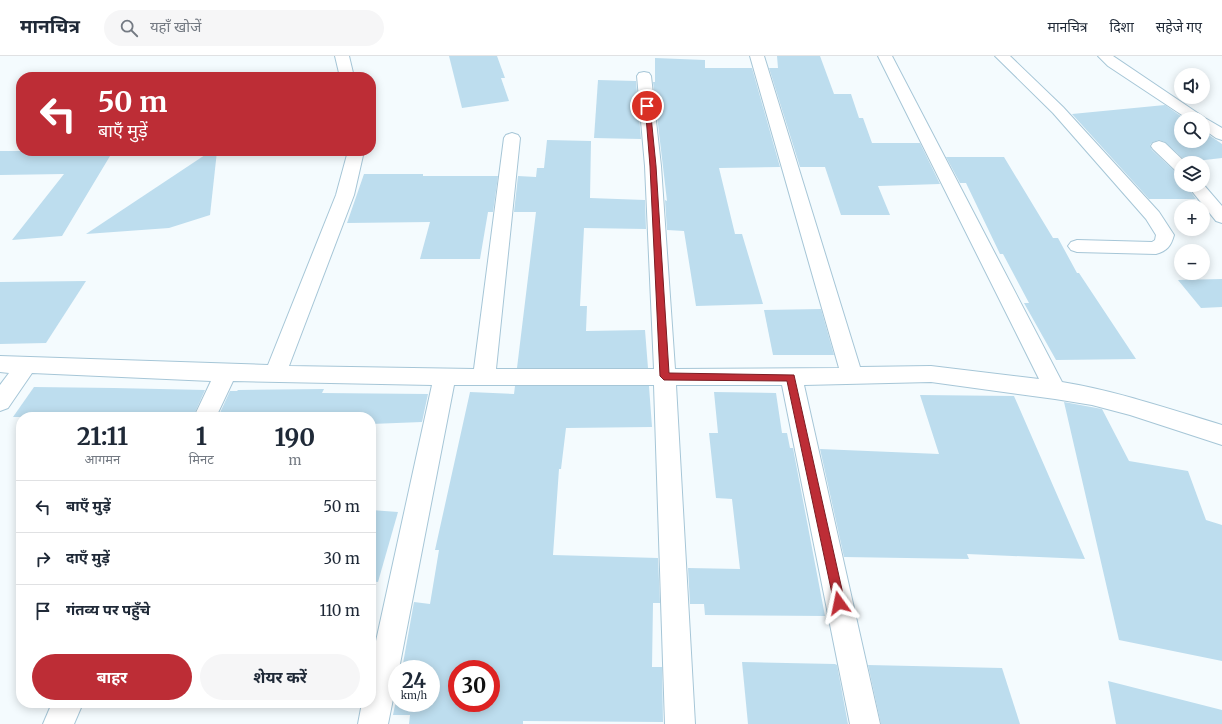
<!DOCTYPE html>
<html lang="hi">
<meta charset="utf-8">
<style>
:root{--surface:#fff;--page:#f6f6f7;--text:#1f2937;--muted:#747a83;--line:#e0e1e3;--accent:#bd2d36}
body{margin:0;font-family:Merriweather,"Noto Sans Devanagari",serif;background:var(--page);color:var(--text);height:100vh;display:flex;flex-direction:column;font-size:15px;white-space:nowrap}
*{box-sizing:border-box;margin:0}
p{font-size:13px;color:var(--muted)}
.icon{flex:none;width:22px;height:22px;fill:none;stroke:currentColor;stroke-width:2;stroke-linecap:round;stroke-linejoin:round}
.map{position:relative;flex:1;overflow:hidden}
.panel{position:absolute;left:16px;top:356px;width:360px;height:296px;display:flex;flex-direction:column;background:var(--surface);border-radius:16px;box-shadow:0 2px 10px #0003}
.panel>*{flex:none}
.hud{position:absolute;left:16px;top:16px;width:360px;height:84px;border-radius:16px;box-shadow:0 2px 10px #0003;background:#bd2d36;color:#fff;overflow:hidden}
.controls{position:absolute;left:1174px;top:12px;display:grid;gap:8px}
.controls a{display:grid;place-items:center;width:36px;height:36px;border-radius:50%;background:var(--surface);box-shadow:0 2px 10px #0003;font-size:20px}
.speed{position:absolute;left:388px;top:604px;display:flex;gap:8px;font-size:20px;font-weight:700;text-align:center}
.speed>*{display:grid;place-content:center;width:52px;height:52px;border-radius:50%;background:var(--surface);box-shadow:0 2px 10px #0003;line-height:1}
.speed small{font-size:10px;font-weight:400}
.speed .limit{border:6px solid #d22;background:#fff;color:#111}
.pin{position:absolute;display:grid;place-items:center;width:34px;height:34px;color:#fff;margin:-17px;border:2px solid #fff;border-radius:50%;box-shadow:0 1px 4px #0007}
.me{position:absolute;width:44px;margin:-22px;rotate:348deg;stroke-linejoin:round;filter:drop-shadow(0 0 3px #0008)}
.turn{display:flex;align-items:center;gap:14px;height:84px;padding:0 16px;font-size:18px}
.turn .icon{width:52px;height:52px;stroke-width:2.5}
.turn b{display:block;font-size:28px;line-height:34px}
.eta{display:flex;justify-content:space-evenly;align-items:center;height:68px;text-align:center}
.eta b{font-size:24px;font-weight:700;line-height:28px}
.button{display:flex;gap:8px;margin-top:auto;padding:8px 16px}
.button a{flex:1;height:46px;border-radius:24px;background:var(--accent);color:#fff;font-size:16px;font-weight:700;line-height:46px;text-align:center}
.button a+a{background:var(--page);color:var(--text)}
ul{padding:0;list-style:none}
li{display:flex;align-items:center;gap:12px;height:52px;padding:0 16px;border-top:1px solid var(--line)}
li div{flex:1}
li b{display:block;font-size:15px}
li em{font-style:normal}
header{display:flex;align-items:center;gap:24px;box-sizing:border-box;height:56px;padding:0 20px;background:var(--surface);border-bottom:1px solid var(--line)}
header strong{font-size:19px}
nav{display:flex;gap:22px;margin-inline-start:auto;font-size:14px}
.search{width:280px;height:36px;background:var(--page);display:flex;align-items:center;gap:10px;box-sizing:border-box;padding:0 14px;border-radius:22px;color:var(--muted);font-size:15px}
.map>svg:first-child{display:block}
</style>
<header>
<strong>मानचित्र</strong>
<div class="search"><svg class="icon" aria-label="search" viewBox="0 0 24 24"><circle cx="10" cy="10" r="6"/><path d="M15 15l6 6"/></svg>यहाँ खोजें</div>
<nav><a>मानचित्र</a><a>दिशा</a><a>सहेजे गए</a></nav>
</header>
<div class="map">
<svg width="1222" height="668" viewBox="0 0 1222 668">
<rect width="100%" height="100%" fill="#f4fbfe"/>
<g fill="#bdddee" fill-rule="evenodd">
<polygon points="449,0 497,0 505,22 501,22 509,45 462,52"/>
<polygon points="777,0 820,0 834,38 851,38 859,62 863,62 872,87 920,87 940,128 878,130 890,159 841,159 825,111 800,111 769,12 778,12"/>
<polygon points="655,2 705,4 705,12 752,12 780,111 719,112 735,178 742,178 763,248 696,250 684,175 667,174 665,144 667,145 653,26 655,26"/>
<polygon points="598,24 636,25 641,83 594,82"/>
<polygon points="1165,49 1185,63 1181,63 1181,85 1203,85 1203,75 1222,88 1222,102 1187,106 1165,86 1159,84 1153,86 1150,89 1152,94 1181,121 1181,129 1186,129 1196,143 1149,143 1072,58"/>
<polygon points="547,84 591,85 590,142 645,144 646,173 584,172 580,250 587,250 586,275 645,274 648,312 517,312 536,156 514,156 518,120 536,121 537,112 544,112"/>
<polygon points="0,95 113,95 62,180 12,184 64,118 0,119"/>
<polygon points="211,95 217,95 210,159 169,172 86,178"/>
<polygon points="946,101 1004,101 1053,182 1058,182 1077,217 1079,217 1136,303 1056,304 1024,247 1029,247 1003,198 1000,198 966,127 960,127"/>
<polygon points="364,118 423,118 423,120 498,120 493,156 488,156 480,203 420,203 430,166 347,167"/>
<polygon points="1222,223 1222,251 1201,252 1178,224"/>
<polygon points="86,225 46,287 0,288 0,226"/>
<polygon points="821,253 834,299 773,299 764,254"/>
<path d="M515 330H649L652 371 566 372 561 413H559L553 499 658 502 660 547H653L652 611H662L663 666 523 665V668H409L410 659H393L397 639V647H431V613H402L414 546 430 548 439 494H435L470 336 514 338ZM457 613H491V647H457Z"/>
<polygon points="34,331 114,332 205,334 193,361 13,361"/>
<polygon points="324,333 322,337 428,338 422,366 371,368 371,361 218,361 230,335 237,335 238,334"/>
<polygon points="714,336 776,337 782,377 787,377 790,392 793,392 825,560 705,559 704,548 690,548 688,512 740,513 732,443 716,442 709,377 718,377"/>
<polygon points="920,339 1014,340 1085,503 967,498 969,503 844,501 820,393 939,398"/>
<polygon points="1064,346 1102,353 1129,405 1188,415 1206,464 1222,469 1222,605 1119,584"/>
<polygon points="371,454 398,456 378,526 371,525"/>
<polygon points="742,606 835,608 837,609 848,668 748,668"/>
<polygon points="868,609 1002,612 1020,668 881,668"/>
<polygon points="1108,625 1222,654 1222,668 1116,668"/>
</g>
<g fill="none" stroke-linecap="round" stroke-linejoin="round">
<g stroke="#a6c6d7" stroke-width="2">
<g id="minor">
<polygon points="335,0 349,0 354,21 340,21"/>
<path d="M750 0H764L860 311 931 310 1039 323 878 0H892L1062 326C1117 335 1169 353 1222 369V389L1130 359 1092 349 1055 343 931 326 804 329 880 668H850L782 329H676L695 668H665L654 329H454L399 613H397V623L388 668H358L362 647H371V608L432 329 233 325 216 361H194L211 325 32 317 8 352 0 355V329L9 317 0 316V300L268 309 336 139 348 95H364L354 139 289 310 474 313 504 82 506 79 512 77 518 79 520 82 496 313H654L645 110 637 20 639 17 644 16 649 17 651 20 661 110 675 313 839 312Z"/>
<path d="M995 0H1010L1063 51 1159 156 1174 179C1171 190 1167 195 1156 198L1077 196 1071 194 1068 190 1071 186 1077 184 1152 186 1155 184 1156 179 1146 163 1053 57Z"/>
<polygon points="1098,0 1113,0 1205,62 1222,72 1222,84 1216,82 1203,73 1203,63 1188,63 1108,10"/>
<polygon points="1159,85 1165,87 1186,107 1181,107 1181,116 1175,114 1153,93 1151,90 1153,87"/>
<polygon points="1203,128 1222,150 1222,167 1216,165 1187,129 1203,129"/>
<polygon points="52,647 83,647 74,668 43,668"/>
</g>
</g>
<use href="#minor" fill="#fff" fill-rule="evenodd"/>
</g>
<polygon fill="#bd2d36" stroke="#7b1d23" points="645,48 650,50 656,110 669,317 794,319 845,547 843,551 839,553 835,551 834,547 787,325 664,324 660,320 650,110"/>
</svg>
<div class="controls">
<a><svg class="icon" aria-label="sound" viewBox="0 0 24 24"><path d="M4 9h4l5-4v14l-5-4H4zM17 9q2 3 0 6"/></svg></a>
<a><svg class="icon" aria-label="search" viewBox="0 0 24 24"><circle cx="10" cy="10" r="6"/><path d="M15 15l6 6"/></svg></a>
<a><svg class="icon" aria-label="layers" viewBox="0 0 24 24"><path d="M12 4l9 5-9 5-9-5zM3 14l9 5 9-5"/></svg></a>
<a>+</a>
<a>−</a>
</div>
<div class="speed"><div>24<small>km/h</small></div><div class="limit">30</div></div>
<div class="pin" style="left:647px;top:50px;background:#d93025"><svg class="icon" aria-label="arrive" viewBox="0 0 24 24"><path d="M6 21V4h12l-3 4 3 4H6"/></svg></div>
<svg class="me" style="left:839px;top:547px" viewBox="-20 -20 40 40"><path d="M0-17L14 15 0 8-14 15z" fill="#bd2d36" stroke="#fff" stroke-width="4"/></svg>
<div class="hud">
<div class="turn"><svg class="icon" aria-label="left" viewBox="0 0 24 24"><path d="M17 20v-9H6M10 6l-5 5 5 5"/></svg><div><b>50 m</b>बाएँ मुड़ें</div></div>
</div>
<section class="panel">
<div class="eta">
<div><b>21:11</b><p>आगमन</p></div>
<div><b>1</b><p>मिनट</p></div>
<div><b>190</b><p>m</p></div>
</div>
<ul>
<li><svg class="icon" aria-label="left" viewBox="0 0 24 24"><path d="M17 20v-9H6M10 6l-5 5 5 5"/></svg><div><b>बाएँ मुड़ें</b></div><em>50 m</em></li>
<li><svg class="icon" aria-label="right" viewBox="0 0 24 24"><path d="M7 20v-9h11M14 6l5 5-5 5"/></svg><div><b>दाएँ मुड़ें</b></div><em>30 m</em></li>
<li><svg class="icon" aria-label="arrive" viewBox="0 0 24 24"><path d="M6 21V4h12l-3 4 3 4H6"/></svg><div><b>गंतव्य पर पहुँचे</b></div><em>110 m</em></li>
</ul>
<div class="button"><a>बाहर</a><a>शेयर करें</a></div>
</section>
</div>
